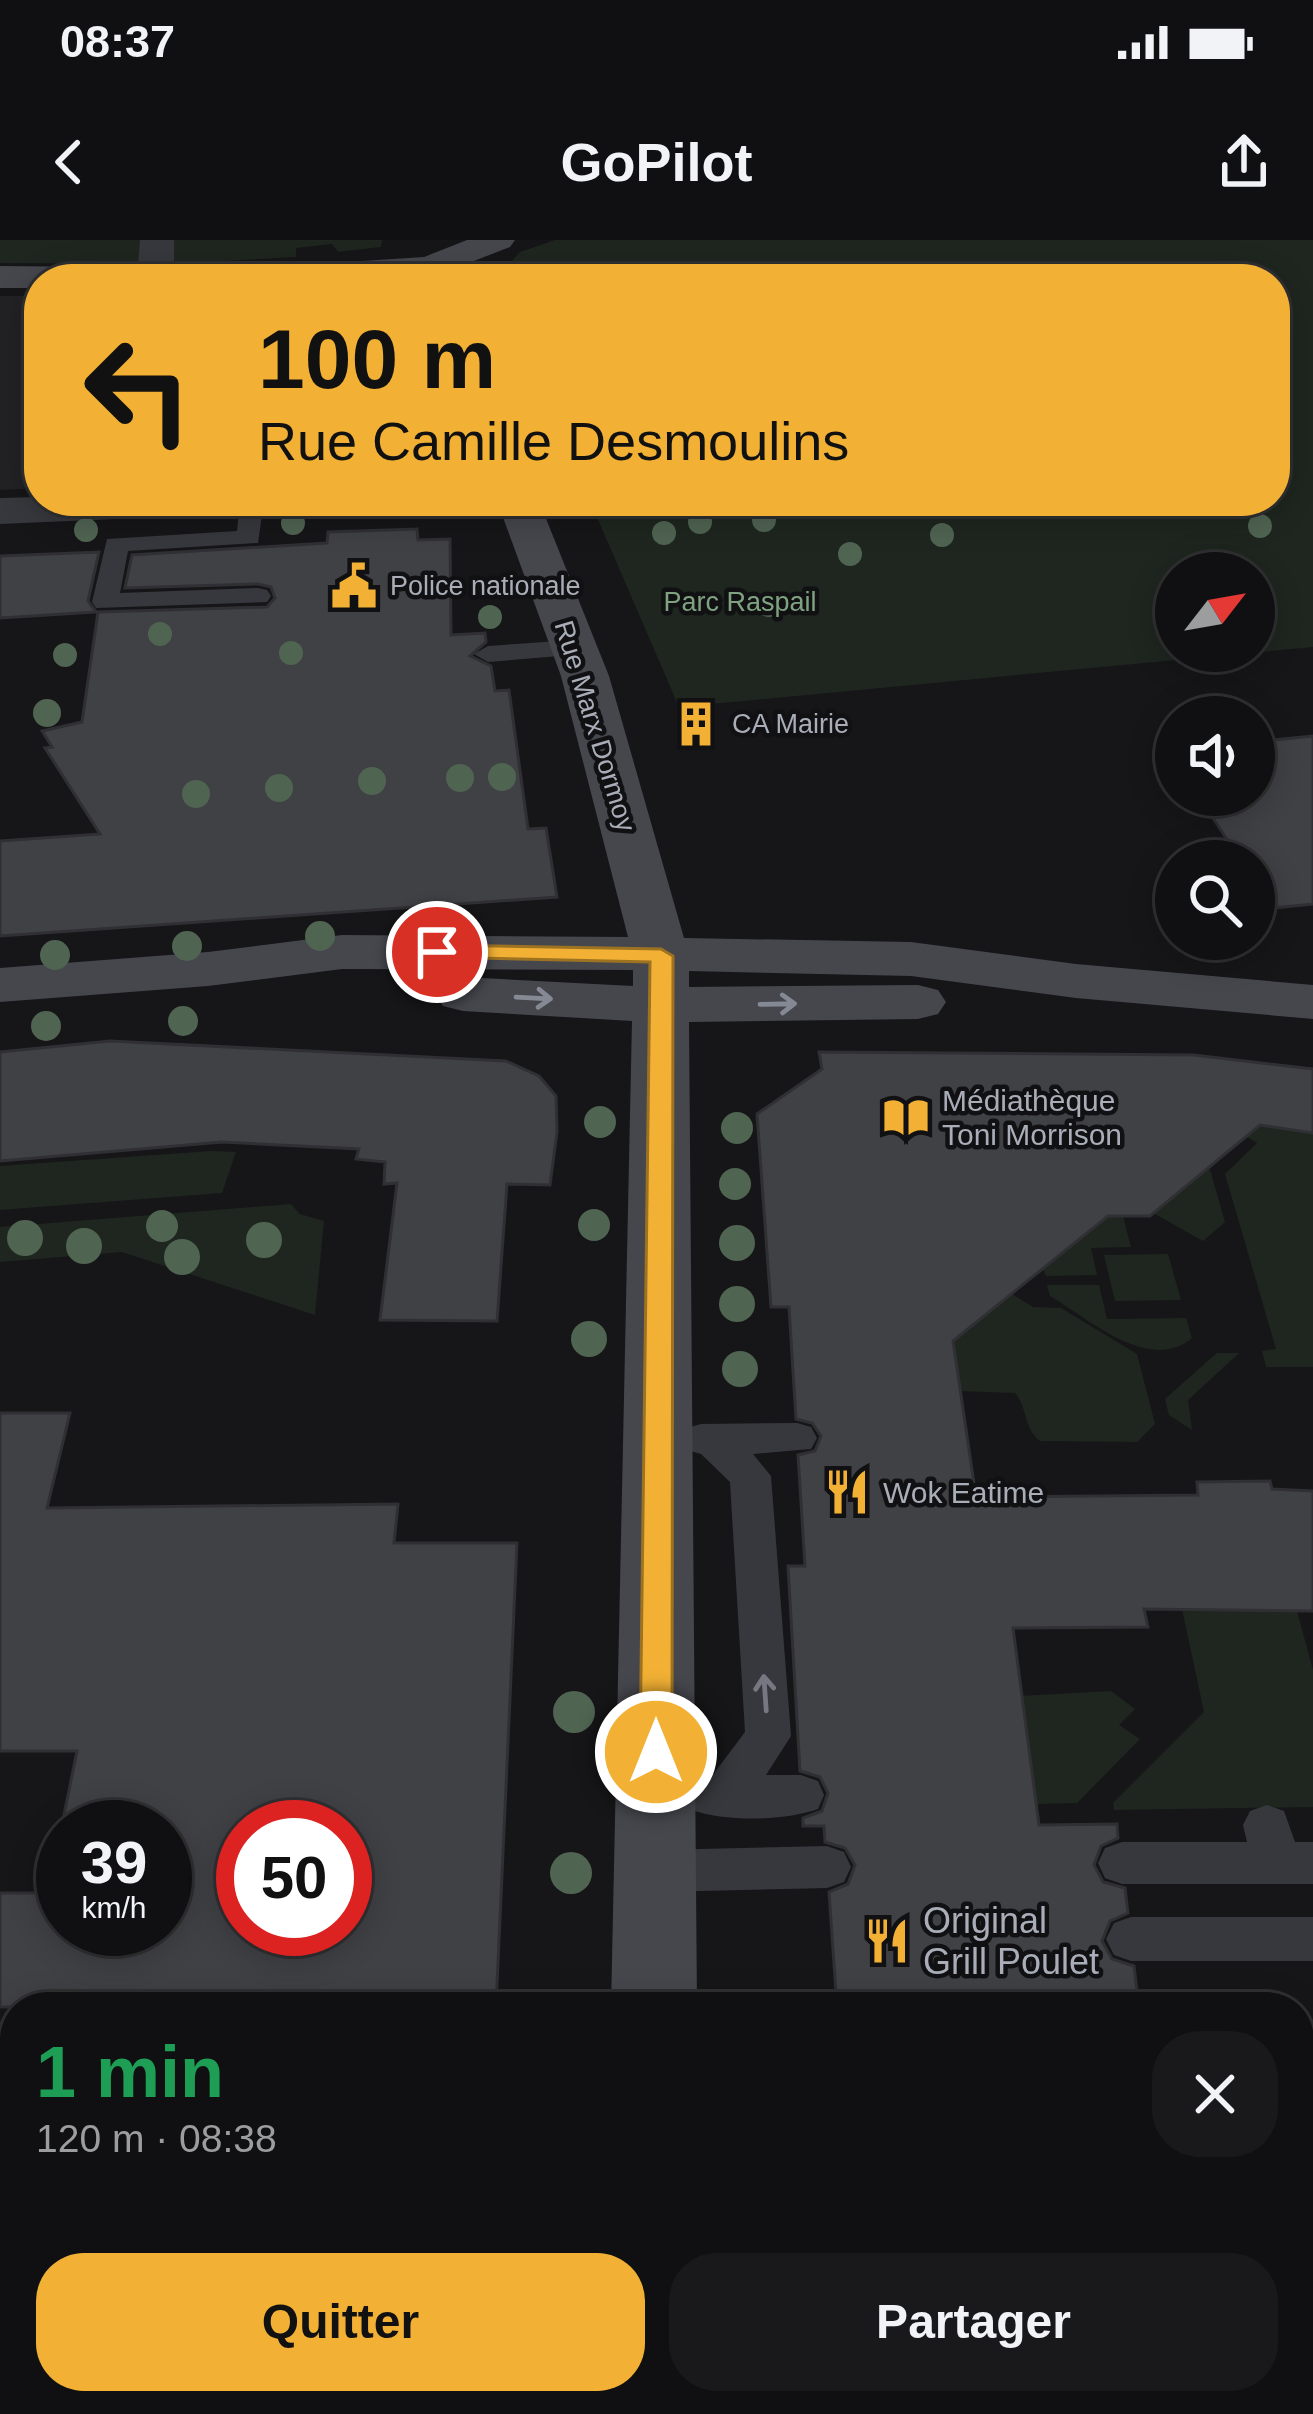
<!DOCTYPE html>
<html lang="fr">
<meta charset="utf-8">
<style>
:root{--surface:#101012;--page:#19191b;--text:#f1f3f6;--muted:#9c9d9f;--line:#303032;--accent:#f2b134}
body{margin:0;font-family:Helvetica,sans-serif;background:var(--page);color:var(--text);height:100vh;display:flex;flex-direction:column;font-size:45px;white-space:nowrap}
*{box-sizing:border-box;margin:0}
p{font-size:39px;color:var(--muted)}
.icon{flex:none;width:66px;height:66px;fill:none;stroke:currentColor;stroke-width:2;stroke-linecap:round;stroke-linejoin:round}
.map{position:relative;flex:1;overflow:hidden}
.panel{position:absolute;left:0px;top:1752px;width:1314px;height:423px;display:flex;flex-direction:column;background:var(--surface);border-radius:48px 48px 0 0;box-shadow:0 6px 30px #0003,0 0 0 3px var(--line)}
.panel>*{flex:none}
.hud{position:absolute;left:24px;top:24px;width:1266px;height:252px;border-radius:48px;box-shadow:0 6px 30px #0003,0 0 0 3px var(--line);background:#f2b134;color:#111;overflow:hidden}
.needle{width:78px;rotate:59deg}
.buttons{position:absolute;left:1155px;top:312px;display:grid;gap:24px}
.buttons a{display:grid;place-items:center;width:120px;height:120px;border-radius:50%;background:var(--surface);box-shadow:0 6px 30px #0003,0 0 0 3px var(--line);font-size:60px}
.speed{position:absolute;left:36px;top:1560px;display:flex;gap:24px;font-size:60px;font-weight:700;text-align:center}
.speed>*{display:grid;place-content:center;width:156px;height:156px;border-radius:50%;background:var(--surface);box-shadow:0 6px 30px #0003,0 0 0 3px var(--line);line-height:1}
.speed small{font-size:30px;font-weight:400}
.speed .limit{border:18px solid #d22;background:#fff;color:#111}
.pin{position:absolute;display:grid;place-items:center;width:102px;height:102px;color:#fff;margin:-51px;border:6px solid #fff;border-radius:50%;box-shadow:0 3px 12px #0007}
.me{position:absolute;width:132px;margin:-66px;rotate:0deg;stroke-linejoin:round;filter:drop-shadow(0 0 9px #0008)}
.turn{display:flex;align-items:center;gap:42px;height:252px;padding:0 36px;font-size:54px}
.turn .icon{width:156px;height:156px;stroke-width:2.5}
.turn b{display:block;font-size:84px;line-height:102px}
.round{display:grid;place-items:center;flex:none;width:126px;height:126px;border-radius:48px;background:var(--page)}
.headline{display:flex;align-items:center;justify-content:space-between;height:204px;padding:0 36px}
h1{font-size:72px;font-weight:800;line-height:90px;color:#1e9e55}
.primary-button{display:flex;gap:24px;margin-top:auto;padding:24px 36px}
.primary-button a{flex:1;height:138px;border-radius:48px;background:var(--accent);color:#111;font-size:48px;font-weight:800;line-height:138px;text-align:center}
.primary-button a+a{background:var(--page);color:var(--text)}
.status{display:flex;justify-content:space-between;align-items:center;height:84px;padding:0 60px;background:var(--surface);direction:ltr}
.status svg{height:33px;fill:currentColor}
header{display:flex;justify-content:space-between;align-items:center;height:156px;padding:0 36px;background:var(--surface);font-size:54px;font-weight:800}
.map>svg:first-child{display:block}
</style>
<div class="status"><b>08:37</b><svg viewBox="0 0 49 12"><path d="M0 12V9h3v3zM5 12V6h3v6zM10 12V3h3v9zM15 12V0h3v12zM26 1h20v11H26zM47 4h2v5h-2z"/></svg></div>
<header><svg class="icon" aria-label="back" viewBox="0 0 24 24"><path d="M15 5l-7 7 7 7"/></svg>GoPilot<svg class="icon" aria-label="share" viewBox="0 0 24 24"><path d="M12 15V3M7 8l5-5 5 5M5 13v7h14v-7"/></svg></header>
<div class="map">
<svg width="1313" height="2174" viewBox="0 0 1313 2174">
<rect width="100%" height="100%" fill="#161618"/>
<polygon fill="#222225" points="0,56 39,56 39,248 0,250"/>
<g fill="#1e261f" fill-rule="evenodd">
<polygon points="0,0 148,0 147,24 0,23"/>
<polygon points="167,0 382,0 381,7 338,12 332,4 296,8 296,17 168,24"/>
<path d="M555 0H1313V407L679 467 590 261H1275V39H503L501 33 520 12ZM1176 333H1254V411H1176Z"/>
<polygon points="1260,885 1313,893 1313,1127 1266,1127 1262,1111 1276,1109 1225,934 1257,903 1246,896"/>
<polygon points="211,911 236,912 222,953 0,970 0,926"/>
<polygon points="1209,926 1225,982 1203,1001 1153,973"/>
<polygon points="291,964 300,974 324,981 315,1075 122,1012 0,1022 0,987"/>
<polygon points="1109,976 1123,976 1131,1007 1091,1008 1097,1035 1046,1036 1043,1029"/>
<polygon points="1168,1014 1181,1060 1115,1061 1104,1015"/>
<path d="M1047 1045H1099L1107 1079 1186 1078 1192 1098C1149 1134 1089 1079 1050 1056Z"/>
<path d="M1012 1054 1033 1067 1061 1068 1137 1114 1155 1184 1137 1202 1040 1201C1023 1188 1028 1168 1015 1153L961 1151 953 1101Z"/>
<polygon points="1217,1113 1239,1113 1188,1160 1192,1190 1169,1175 1165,1159"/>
<polygon points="1182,1369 1297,1371 1313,1430 1313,1567 1114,1570 1113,1563 1204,1472"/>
<polygon points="1111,1451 1135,1469 1119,1485 1140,1499 1077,1563 1036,1564 1019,1456"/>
<polygon points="1313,2017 1313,2174 1248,2174 1234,2160 1299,2160 1299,2027"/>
</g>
<polygon fill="#2c353c" points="853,2160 1150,2160 1166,2174 850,2174"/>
<g fill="#404145" stroke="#303034" stroke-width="3" fill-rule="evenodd">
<polygon points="417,289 418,300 450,299 451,395 485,393 486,402 470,416 491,426 495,451 509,450 528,589 546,588 557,657 0,696 0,601 100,594 45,508 52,507 42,491 82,482 98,372 267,367 275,358 271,347 258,344 125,348 132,315 327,303 328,292"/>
<polygon points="99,312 88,361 96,372 0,378 0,316"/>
<polygon points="1313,496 1313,664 1254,670 1254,621 1241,621 1198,555 1254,555 1254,502"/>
<polygon points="110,801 506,821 539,836 556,856 557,892 550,945 507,944 497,1081 380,1080 397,943 384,944 385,922 356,919 359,909 222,902 0,921 0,812"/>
<polygon points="819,812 1194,815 1313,829 1313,893 1260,885 1150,976 1108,976 953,1101 976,1257 1198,1255 1197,1242 1270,1241 1272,1249 1313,1251 1313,1371 1144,1369 1148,1387 1013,1388 1039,1585 1117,1584 1118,1598 1101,1606 1094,1625 1103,1642 1125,1648 1128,1673 1110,1681 1102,1701 1112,1719 1134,1726 1139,1767 837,1767 829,1652 848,1644 855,1625 845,1608 825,1602 824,1586 803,1586 803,1578 822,1571 828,1553 820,1537 800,1531 788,1326 805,1326 798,1215 815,1211 821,1196 812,1183 796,1179 789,1067 771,1067 757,874 822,829"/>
<path d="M0 1173H70L47 1268 398 1264 394 1303H517L496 1767H0V1653H48L77 1511H0ZM63 1587H165V1689H63ZM243 1587H345V1689H243Z"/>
</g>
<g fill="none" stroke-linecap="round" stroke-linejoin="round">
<g fill="#37383d" fill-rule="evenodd">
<polygon points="240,261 264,261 258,303 128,311 120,353 258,348 267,350 271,356 267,362 96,368 92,362 107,299 237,291"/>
<polygon points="574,400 588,408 584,414 488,422 474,414 488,406"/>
<path d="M797 1183 811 1187 817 1198 811 1209 753 1214 771 1236 791 1496 766 1535H801L818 1541 824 1555 818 1569C784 1581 726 1582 692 1570L686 1556 692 1542 712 1536 745 1492 730 1242 701 1214 687 1210 681 1199 687 1188 701 1184Z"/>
<polygon points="1267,1565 1284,1571 1295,1602 1313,1602 1313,1644 1122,1644 1105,1638 1098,1623 1105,1608 1122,1602 1247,1602 1243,1585 1250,1571"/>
<polygon points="827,1606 844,1612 851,1627 844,1642 827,1648 657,1652 640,1646 633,1631 640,1616 657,1610"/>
<polygon points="1131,1677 1313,1677 1313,1721 1131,1721 1114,1715 1106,1699 1114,1683"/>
</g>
<g fill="#37383d" fill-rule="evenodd">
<polygon points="140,0 174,0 174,24 169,32 143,32 138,24"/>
<polygon points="39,257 39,261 249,261 243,270 228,274 0,284 0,258"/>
</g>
<g fill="#45474d" fill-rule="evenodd">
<polygon points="467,0 515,0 510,7 430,38 235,39 240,31 253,28 424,17"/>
<polygon points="0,26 201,28 214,31 219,39 39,39 39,48 0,48"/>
<polygon points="497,261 539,261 609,436 684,698 911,702 1076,724 1313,745 1313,779 1076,758 911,736 689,731 689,747 918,745 938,750 946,762 938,774 918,779 689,782 697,1767 611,1767 632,781 463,771 443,766 435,754 443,742 463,737 633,746 633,730 342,729 208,746 0,762 0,728 208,712 342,695 628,697 561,436"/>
<polygon points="604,2160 700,2160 701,2174 603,2174"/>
</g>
</g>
<g fill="#506452">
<circle cx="764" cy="280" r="12"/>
<circle cx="700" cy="282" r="12"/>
<circle cx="293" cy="283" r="12"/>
<circle cx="1260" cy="286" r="12"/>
<circle cx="86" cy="290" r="12"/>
<circle cx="664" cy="293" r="12"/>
<circle cx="942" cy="295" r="12"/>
<circle cx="850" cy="314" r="12"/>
<circle cx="769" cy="365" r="12"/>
<circle cx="490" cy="377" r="12"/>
<circle cx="160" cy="394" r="12"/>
<circle cx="291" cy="413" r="12"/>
<circle cx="65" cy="415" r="12"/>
<circle cx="47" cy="473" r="14"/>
<circle cx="502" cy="537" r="14"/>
<circle cx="460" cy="538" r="14"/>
<circle cx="372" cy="541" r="14"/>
<circle cx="279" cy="548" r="14"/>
<circle cx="196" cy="554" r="14"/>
<circle cx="451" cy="687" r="15"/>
<circle cx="320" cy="696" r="15"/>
<circle cx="187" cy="706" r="15"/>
<circle cx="55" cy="715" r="15"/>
<circle cx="183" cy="781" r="15"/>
<circle cx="46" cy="786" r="15"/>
<circle cx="600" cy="882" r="16"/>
<circle cx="737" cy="888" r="16"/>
<circle cx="735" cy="944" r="16"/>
<circle cx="594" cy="985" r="16"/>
<circle cx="162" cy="986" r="16"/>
<circle cx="25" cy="998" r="18"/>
<circle cx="264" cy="1000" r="18"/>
<circle cx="737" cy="1003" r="18"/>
<circle cx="84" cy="1006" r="18"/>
<circle cx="182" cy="1017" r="18"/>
<circle cx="737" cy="1064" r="18"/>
<circle cx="589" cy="1099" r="18"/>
<circle cx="740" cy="1129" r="18"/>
<circle cx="574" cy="1472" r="21"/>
<circle cx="571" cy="1633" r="21"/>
</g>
<defs><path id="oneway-shaft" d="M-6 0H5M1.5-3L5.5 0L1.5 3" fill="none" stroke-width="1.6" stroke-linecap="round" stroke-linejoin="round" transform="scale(3)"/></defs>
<g stroke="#858993">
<use href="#oneway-shaft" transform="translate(534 758) rotate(3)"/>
<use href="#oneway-shaft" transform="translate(778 764) rotate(-1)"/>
</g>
<use stroke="#757881" href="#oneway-shaft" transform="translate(765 1453) rotate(-94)"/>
<polygon fill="#f2b134" stroke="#9d7322" stroke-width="3" points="437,705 661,709 673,716 672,1512 668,1521 656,1525 645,1521 640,1512 650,722 429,717 429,707"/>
<defs>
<g id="civic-bare" transform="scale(3.6)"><path d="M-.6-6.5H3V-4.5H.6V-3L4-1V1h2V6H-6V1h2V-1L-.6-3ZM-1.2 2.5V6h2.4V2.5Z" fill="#f2b134" stroke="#111113" stroke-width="2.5" paint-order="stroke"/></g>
<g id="building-bare" transform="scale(3.6)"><path d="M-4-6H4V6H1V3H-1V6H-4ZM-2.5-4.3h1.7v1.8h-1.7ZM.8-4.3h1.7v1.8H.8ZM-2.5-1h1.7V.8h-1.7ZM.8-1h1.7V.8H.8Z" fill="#f2b134" stroke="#111113" stroke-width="2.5" paint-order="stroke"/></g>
<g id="library-bare" transform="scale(3.6)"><path d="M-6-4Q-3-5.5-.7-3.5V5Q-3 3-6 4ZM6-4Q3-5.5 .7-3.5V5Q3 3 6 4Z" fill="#f2b134" stroke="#111113" stroke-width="2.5" paint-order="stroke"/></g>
<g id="restaurant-bare" transform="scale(3.6)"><path d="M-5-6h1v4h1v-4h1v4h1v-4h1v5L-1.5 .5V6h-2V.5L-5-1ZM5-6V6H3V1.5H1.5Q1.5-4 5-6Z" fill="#f2b134" stroke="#111113" stroke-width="2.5" paint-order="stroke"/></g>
</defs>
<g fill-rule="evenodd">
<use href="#civic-bare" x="354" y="346"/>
<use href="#building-bare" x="696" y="484"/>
<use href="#library-bare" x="906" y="877"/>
<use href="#restaurant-bare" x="847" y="1252"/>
<use href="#restaurant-bare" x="887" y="1701"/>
</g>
<g text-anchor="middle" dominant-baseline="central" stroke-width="9" stroke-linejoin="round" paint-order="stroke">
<g font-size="27" fill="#a8adb8" stroke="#111113" text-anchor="start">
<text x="390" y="346">Police nationale</text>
<text x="732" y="484">CA Mairie</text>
</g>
<g font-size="27" fill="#7fa381" stroke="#111113">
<text x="740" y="362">Parc Raspail</text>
</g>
<g font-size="27" fill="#a8adb8" stroke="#111113">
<text transform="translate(595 486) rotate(73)">Rue Marx Dormoy</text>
</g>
<g font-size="30" fill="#a8adb8" stroke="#111113" text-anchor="start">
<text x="942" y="860">Médiathèque<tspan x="942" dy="34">Toni Morrison</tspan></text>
<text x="883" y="1252">Wok Eatime</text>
</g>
<g font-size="36" fill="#a8adb8" stroke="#111113" text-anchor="start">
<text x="923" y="1680">Original<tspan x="923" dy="41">Grill Poulet</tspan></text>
</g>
</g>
</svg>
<div class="buttons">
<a><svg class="needle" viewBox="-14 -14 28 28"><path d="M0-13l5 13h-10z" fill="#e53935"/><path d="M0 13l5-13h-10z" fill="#9c9d9f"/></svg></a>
<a><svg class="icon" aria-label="sound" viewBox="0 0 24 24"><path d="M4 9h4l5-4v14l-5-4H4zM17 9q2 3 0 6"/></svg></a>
<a><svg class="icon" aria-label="search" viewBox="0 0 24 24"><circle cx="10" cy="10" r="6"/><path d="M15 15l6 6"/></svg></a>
</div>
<div class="speed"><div>39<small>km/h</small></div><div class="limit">50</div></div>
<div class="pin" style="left:437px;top:712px;background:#d93025"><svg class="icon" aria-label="arrive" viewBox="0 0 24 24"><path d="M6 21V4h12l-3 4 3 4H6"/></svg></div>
<svg class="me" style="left:656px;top:1512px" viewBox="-20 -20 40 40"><circle r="17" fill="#f2b134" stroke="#fff" stroke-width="3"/><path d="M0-11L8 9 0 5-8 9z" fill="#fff"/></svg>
<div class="hud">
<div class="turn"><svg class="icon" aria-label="left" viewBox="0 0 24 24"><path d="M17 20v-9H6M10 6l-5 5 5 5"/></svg><div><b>100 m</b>Rue Camille Desmoulins</div></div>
</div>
<section class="panel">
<div class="headline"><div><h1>1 min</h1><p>120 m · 08:38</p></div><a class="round"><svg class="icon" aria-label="close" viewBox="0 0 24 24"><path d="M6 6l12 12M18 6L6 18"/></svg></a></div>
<div class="primary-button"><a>Quitter</a><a>Partager</a></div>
</section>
</div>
